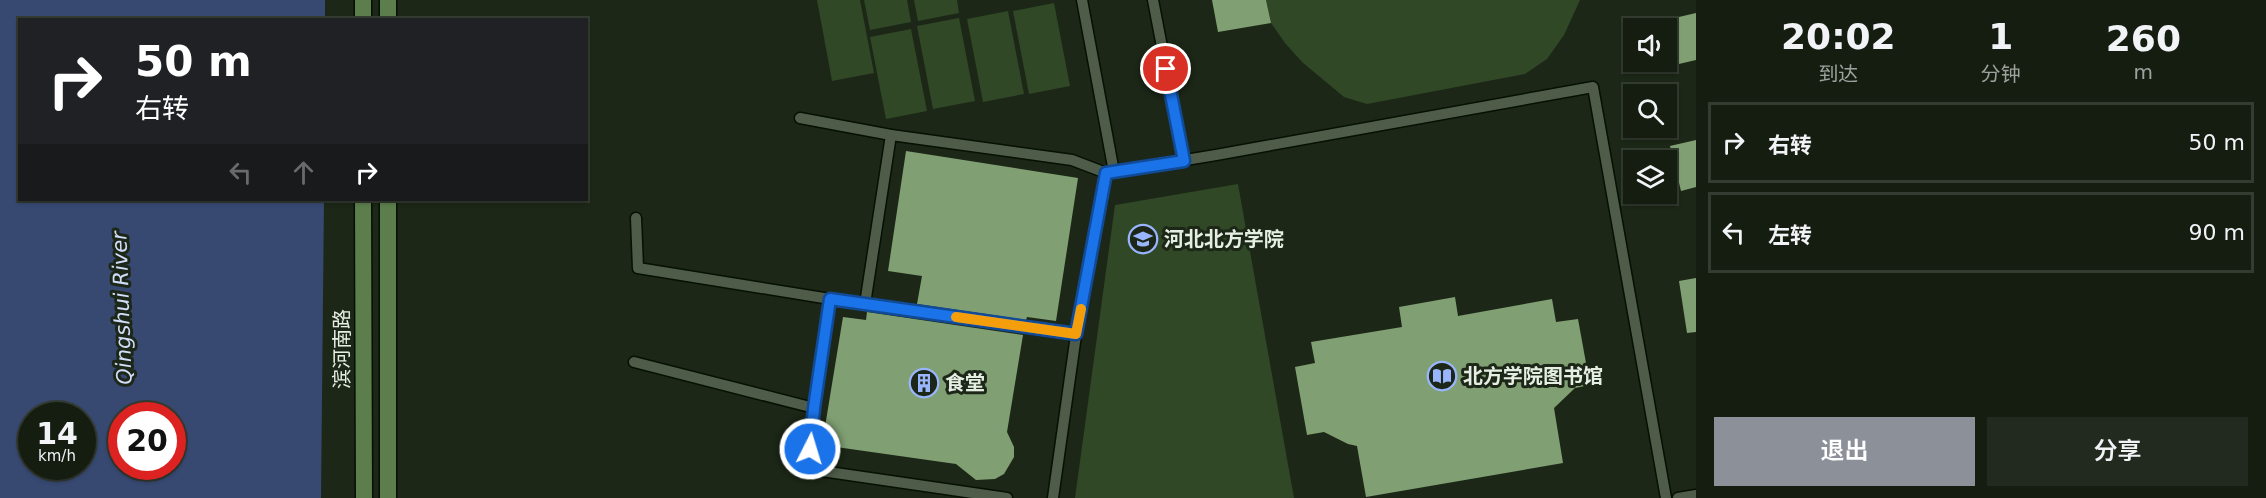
<!DOCTYPE html>
<html lang="zh">
<meta charset="utf-8">
<style>
:root{--surface:#151d11;--page:#222a1f;--text:#f1f3f6;--muted:#9da29f;--line:#343b31;--accent:#8c9099}
body{margin:0;font-family:"DejaVu Sans","Noto Sans SC",sans-serif;background:var(--page);color:var(--text);height:100vh;display:flex;flex-direction:column;font-size:22px;white-space:nowrap}
*{box-sizing:border-box;margin:0}
p{font-size:20px;color:var(--muted)}
.icon{flex:none;width:33px;height:33px;fill:none;stroke:currentColor;stroke-width:2;stroke-linecap:round;stroke-linejoin:round}
.map{position:relative;flex:1;overflow:hidden}
.side{display:flex;flex-direction:column;background:var(--surface);width:570px}
.side>*{flex:none}
.top-card{position:absolute;left:18px;top:18px;width:570px;height:183px;border-radius:0px;box-shadow:0 2px 4px #0004,0 0 0 2px var(--line);background:#202124;color:#fff;overflow:hidden}
.controls{position:absolute;left:1623px;top:18px;display:grid;gap:12px}
.controls a{display:grid;place-items:center;width:54px;height:54px;border-radius:0px;background:var(--surface);box-shadow:0 2px 4px #0004,0 0 0 2px var(--line);font-size:30px}
.speed{position:absolute;left:18px;top:402px;display:flex;gap:12px;font-size:30px;font-weight:700;text-align:center}
.speed>*{display:grid;place-content:center;width:78px;height:78px;border-radius:50%;background:var(--surface);box-shadow:0 2px 4px #0004,0 0 0 2px var(--line);line-height:1}
.speed small{font-size:15px;font-weight:400}
.speed .limit{border:9px solid #d22;background:#fff;color:#111}
.pin{position:absolute;display:grid;place-items:center;width:51px;height:51px;color:#fff;margin:-26px;border:3px solid #fff;border-radius:50%;box-shadow:0 2px 6px #0007}
.me{position:absolute;width:66px;margin:-33px;rotate:5deg;stroke-linejoin:round;filter:drop-shadow(0 0 4px #0008)}
.turn{display:flex;align-items:center;gap:21px;height:126px;padding:0 18px;font-size:27px}
.turn .icon{width:78px;height:78px;stroke-width:2.5}
.turn b{display:block;font-size:42px;line-height:51px}
.lanes{display:flex;align-items:center;height:57px;padding:0 18px;background:#0003;justify-content:center;gap:30px;direction:ltr}
.lanes .off{opacity:.35}
.eta{display:flex;justify-content:space-evenly;align-items:center;height:102px;text-align:center}
.eta b{font-size:36px;font-weight:600;line-height:42px}
.primary-button{display:flex;gap:12px;margin-top:auto;padding:12px 18px}
.primary-button a{flex:1;height:69px;border-radius:0px;background:var(--accent);color:#fff;font-size:24px;font-weight:600;line-height:69px;text-align:center}
.primary-button a+a{background:var(--page);color:var(--text)}
ul{padding:0;list-style:none}
li{display:flex;align-items:center;gap:18px;height:81px;margin:0 12px 9px;padding:0 6px;border:3px solid var(--line);border-radius:0px}
li div{flex:1}
li b{display:block;font-size:22px}
li em{font-style:normal}
main{display:flex;flex:1;min-height:0}
.map>svg:first-child{display:block}
</style>
<main>
<div class="map">
<svg width="1696" height="498" viewBox="0 0 1696 498">
<rect width="100%" height="100%" fill="#1c2717"/>
<g fill="#304826">
<polygon points="817,0 860,0 874,73 832,81"/>
<polygon points="864,0 907,0 911,22 870,30"/>
<polygon points="914,0 957,0 959,13 918,21"/>
<polygon points="1266,0 1580,0 1564,35 1547,59 1525,74 1367,104 1344,97 1302,62 1285,43 1271,23"/>
<polygon points="1054,3 1070,86 1029,94 1013,11"/>
<polygon points="1008,11 1024,94 983,102 967,19"/>
<polygon points="959,18 975,101 933,109 917,26"/>
<polygon points="911,29 927,111 886,119 870,37"/>
<polygon points="1238,184 1294,498 1075,498 1115,205"/>
</g>
<path fill="#374871" fill-rule="evenodd" d="M0 0H325V19L20 20V200H324L321 498H0ZM32 416H82V466H32ZM122 416H172V466H122Z"/>
<g fill="#80a073">
<polygon points="1212,0 1266,0 1271,23 1218,32"/>
<polygon points="1696,13 1696,60 1666,67 1666,20"/>
<polygon points="1696,140 1696,187 1681,191 1670,146"/>
<polygon points="906,151 1078,178 1056,321 1027,317 1026,320 917,304 922,276 888,271"/>
<polygon points="1696,278 1696,332 1687,333 1679,281"/>
<polygon points="1455,297 1458,316 1552,299 1556,322 1578,319 1590,385 1575,388 1554,408 1563,463 1366,497 1357,446 1348,444 1324,432 1307,435 1295,367 1315,363 1311,342 1402,327 1399,307"/>
<polygon points="867,312 1023,335 1007,432 1014,447 1014,457 1004,474 995,479 976,480 956,464 822,445 843,317 866,320"/>
</g>
<g fill="none" stroke-linecap="round" stroke-linejoin="round">
<g stroke="#061003" stroke-width="13">
<g id="service">
<polyline points="1082,0 1114,172"/>
<polyline points="1153,0 1184,161"/>
<polyline points="800,118 891,135 1072,160 1106,173"/>
<polyline points="636,218 638,268 830,299 1076,335"/>
<polyline points="830,299 814,408 808,469 1007,498"/>
<polyline points="865,304 891,135"/>
<polyline points="634,362 814,408"/>
<polyline points="1053,498 1076,335 1106,173 1216,155 1593,87 1666,498"/>
<polyline points="1678,498 1696,495"/>
</g>
</g>
<g stroke="#061003" stroke-width="19">
<g id="secondary">
<polyline points="363,0 363,20"/>
<polyline points="388,20 388,0"/>
<polyline points="363,200 364,498"/>
<polyline points="388,498 388,200"/>
</g>
</g>
<use href="#service" stroke="#4e5c49" stroke-width="10"/>
<use href="#secondary" stroke="#5b7e4c" stroke-width="16"/>
</g>
<g fill="none" stroke-linecap="round" stroke-linejoin="round">
<g stroke="#114b97" stroke-width="15">
<polyline id="route" points="810,449 814,408 830,299 1076,334 1106,173 1184,161 1166,69"/>
</g>
<use href="#route" stroke="#1a73e8" stroke-width="10"/>
<polyline stroke="#f59e0b" stroke-width="10" points="956,317 1076,334 1081,309"/>
</g>
<defs>
<g id="university-ring" transform="scale(1.5)"><circle r="9.5" fill="#1c2717" stroke="#98b5fd" stroke-width="1.5"/><path d="M0-5L7-2L0 1L-7-2ZM-4 1L0 2.5L4 1V4Q0 6-4 4Z" fill="#98b5fd"/></g>
<g id="library-ring" transform="scale(1.5)"><circle r="9.5" fill="#1c2717" stroke="#98b5fd" stroke-width="1.5"/><path d="M-6-4Q-3-5.5-.7-3.5V5Q-3 3-6 4ZM6-4Q3-5.5 .7-3.5V5Q3 3 6 4Z" fill="#98b5fd"/></g>
<g id="building-ring" transform="scale(1.5)"><circle r="9.5" fill="#1c2717" stroke="#98b5fd" stroke-width="1.5"/><path d="M-4-6H4V6H1V3H-1V6H-4ZM-2.5-4.3h1.7v1.8h-1.7ZM.8-4.3h1.7v1.8H.8ZM-2.5-1h1.7V.8h-1.7ZM.8-1h1.7V.8H.8Z" fill="#98b5fd"/></g>
</defs>
<g fill-rule="evenodd">
<use href="#university-ring" x="1143" y="239"/>
<use href="#library-ring" x="1442" y="376"/>
<use href="#building-ring" x="924" y="383"/>
</g>
<g text-anchor="middle" dominant-baseline="central" stroke-width="6" stroke-linejoin="round" paint-order="stroke">
<g font-size="20" font-weight="bold" fill="#e6eee3" stroke="#1c2717" text-anchor="start">
<text x="1164" y="239">河北北方学院</text>
<text x="1463" y="376">北方学院图书馆</text>
<text x="945" y="383">食堂</text>
</g>
<g font-size="20" fill="#e6eee3" stroke="#1c2717">
<text transform="translate(342 349) rotate(-90)">滨河南路</text>
</g>
<g font-size="21" font-style="italic" fill="#d1ddf9" stroke="#1c2717">
<text transform="translate(122 308) rotate(-92)">Qingshui River</text>
</g>
</g>
</svg>
<div class="controls">
<a><svg class="icon" aria-label="sound" viewBox="0 0 24 24"><path d="M4 9h4l5-4v14l-5-4H4zM17 9q2 3 0 6"/></svg></a>
<a><svg class="icon" aria-label="search" viewBox="0 0 24 24"><circle cx="10" cy="10" r="6"/><path d="M15 15l6 6"/></svg></a>
<a><svg class="icon" aria-label="layers" viewBox="0 0 24 24"><path d="M12 4l9 5-9 5-9-5zM3 14l9 5 9-5"/></svg></a>
</div>
<div class="speed"><div>14<small>km/h</small></div><div class="limit">20</div></div>
<div class="pin" style="left:1166px;top:69px;background:#d93025"><svg class="icon" aria-label="arrive" viewBox="0 0 24 24"><path d="M6 21V4h12l-3 4 3 4H6"/></svg></div>
<svg class="me" style="left:810px;top:449px" viewBox="-20 -20 40 40"><circle r="17" fill="#1a73e8" stroke="#fff" stroke-width="3"/><path d="M0-11L8 9 0 5-8 9z" fill="#fff"/></svg>
<div class="top-card">
<div class="turn"><svg class="icon" aria-label="right" viewBox="0 0 24 24"><path d="M7 20v-9h11M14 6l5 5-5 5"/></svg><div><b>50 m</b>右转</div></div>
<div class="lanes"><svg class="icon off" aria-label="left" viewBox="0 0 24 24"><path d="M17 20v-9H6M10 6l-5 5 5 5"/></svg><svg class="icon off" aria-label="ahead" viewBox="0 0 24 24"><path d="M12 20V5M6 11l6-6 6 6"/></svg><svg class="icon" aria-label="right" viewBox="0 0 24 24"><path d="M7 20v-9h11M14 6l5 5-5 5"/></svg></div>
</div>
</div>
<section class="side">
<div class="eta">
<div><b>20:02</b><p>到达</p></div>
<div><b>1</b><p>分钟</p></div>
<div><b>260</b><p>m</p></div>
</div>
<ul>
<li><svg class="icon" aria-label="right" viewBox="0 0 24 24"><path d="M7 20v-9h11M14 6l5 5-5 5"/></svg><div><b>右转</b></div><em>50 m</em></li>
<li><svg class="icon" aria-label="left" viewBox="0 0 24 24"><path d="M17 20v-9H6M10 6l-5 5 5 5"/></svg><div><b>左转</b></div><em>90 m</em></li>
</ul>
<div class="primary-button"><a>退出</a><a>分享</a></div>
</section>
</main>
